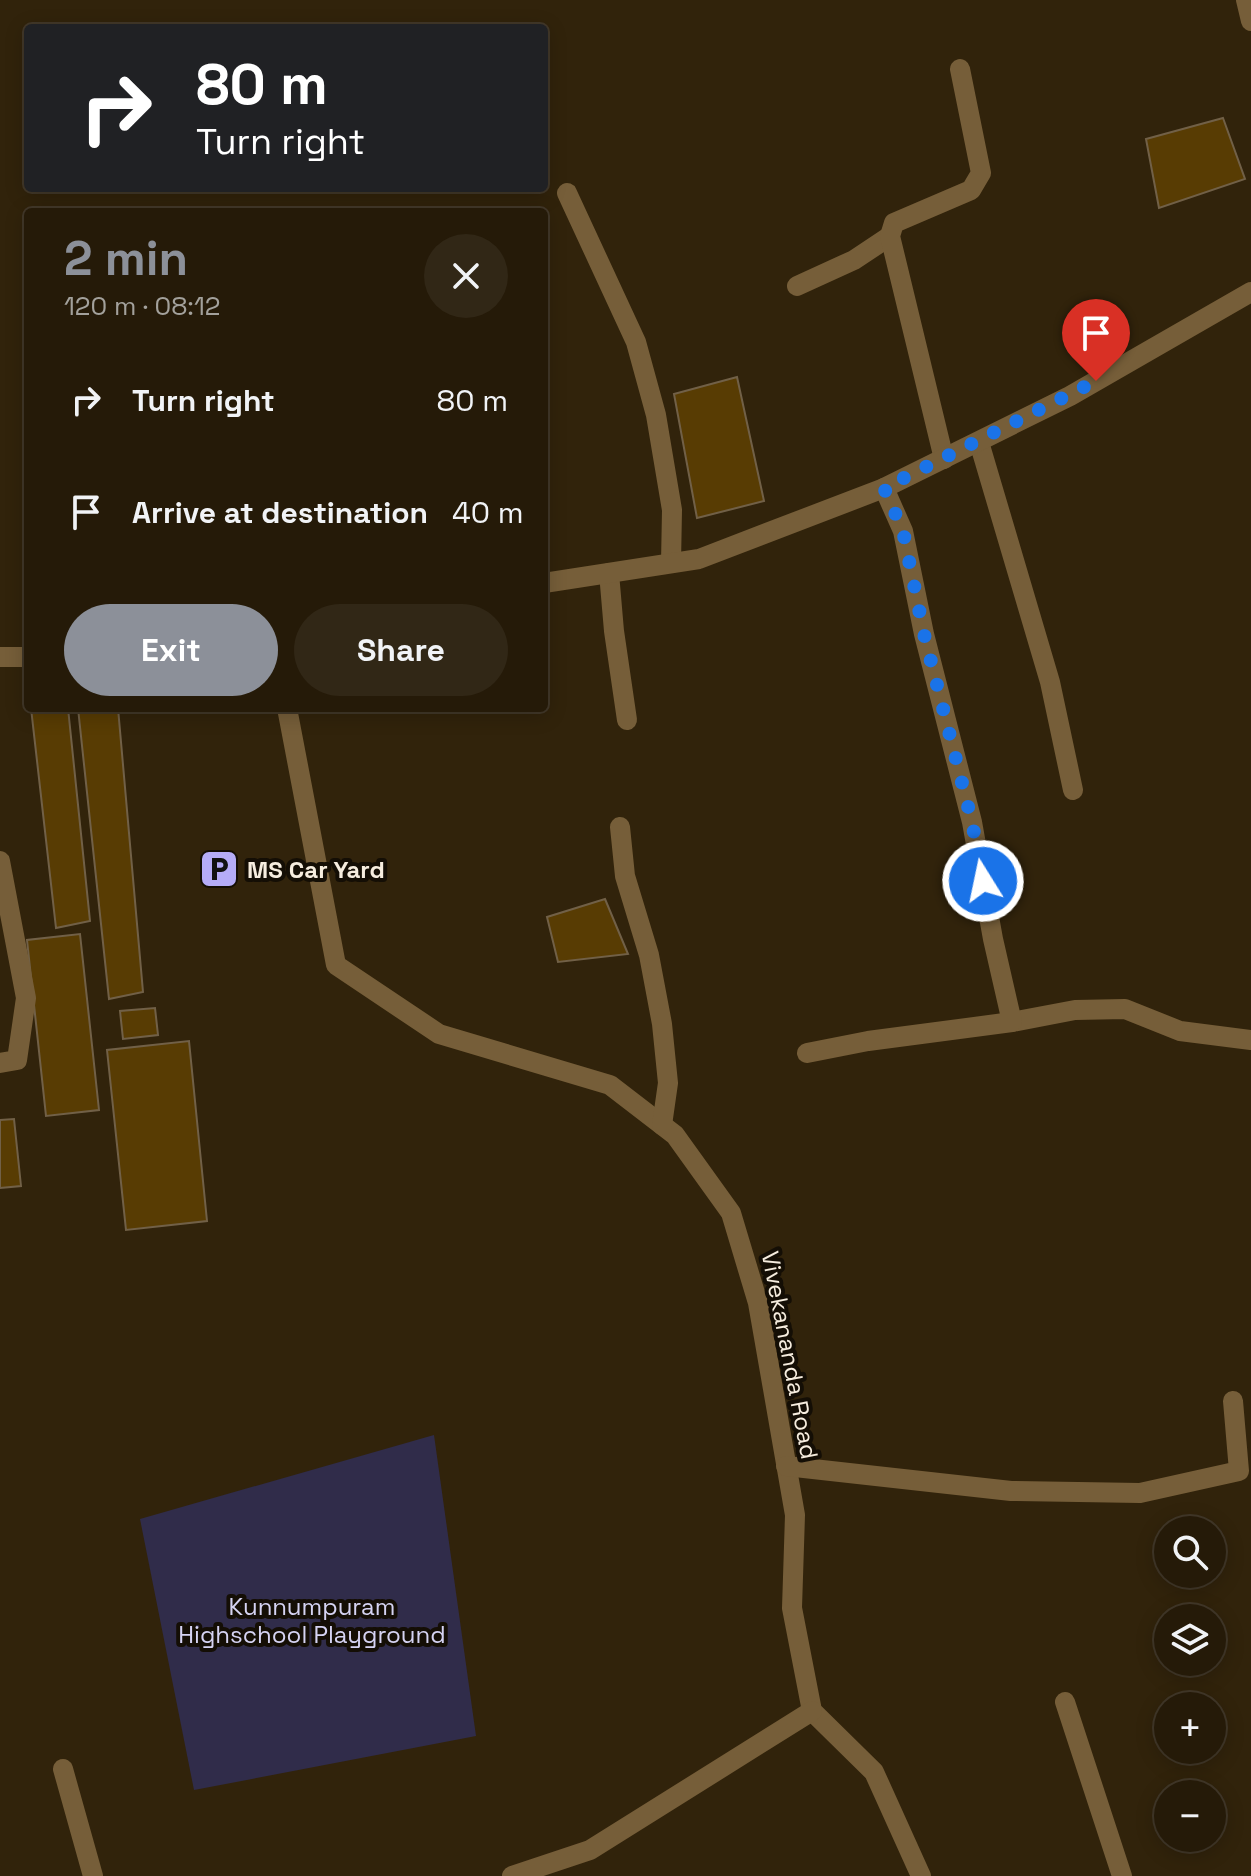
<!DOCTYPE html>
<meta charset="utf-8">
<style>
:root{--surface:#251a08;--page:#312716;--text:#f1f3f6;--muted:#a3a19c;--line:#423829;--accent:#8c9099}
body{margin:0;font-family:"Space Grotesk",sans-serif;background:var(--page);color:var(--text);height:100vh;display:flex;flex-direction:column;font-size:30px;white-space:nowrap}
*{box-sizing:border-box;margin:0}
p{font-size:26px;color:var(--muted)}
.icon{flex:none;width:44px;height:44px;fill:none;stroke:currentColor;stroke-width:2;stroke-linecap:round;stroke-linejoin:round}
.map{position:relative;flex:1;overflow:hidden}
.side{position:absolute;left:24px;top:208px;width:524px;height:504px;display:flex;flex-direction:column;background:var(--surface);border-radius:8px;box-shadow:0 4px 20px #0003,0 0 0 2px var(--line)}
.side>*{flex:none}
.top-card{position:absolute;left:24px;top:24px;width:524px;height:168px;border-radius:8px;box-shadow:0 4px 20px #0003,0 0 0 2px var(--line);background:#202124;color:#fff;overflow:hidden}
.controls{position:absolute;left:1154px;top:1516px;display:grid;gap:16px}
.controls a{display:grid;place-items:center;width:72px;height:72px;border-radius:50%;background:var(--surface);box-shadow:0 4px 20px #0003,0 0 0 2px var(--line);font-size:40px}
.pin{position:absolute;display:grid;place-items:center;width:68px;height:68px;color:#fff;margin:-82px -34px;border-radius:50% 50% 50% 0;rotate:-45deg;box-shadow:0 0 8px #0007}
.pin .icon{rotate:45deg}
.me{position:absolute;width:88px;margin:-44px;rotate:350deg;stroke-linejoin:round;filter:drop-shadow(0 0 6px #0008)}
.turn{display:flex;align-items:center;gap:28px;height:168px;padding:0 40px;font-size:36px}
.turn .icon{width:104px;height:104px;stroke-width:2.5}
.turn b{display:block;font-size:56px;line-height:68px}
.round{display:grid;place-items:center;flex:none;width:84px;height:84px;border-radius:42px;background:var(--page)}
.overview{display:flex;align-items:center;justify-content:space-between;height:136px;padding:0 40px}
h1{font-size:48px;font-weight:700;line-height:60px;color:var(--accent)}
.cta{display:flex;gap:16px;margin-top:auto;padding:16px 40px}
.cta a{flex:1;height:92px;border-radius:48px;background:var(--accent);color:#fff;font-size:32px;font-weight:700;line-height:92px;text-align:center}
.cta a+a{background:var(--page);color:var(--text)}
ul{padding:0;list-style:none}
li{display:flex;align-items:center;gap:24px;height:112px;padding:0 40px}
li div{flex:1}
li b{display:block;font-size:30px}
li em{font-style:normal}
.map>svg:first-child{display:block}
</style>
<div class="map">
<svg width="1251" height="1876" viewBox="0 0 1251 1876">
<rect width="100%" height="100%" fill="#31230b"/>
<polygon fill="#302c4a" points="434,1435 476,1736 194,1790 140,1519"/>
<g fill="#583c03" stroke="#716047" stroke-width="2">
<polygon points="1223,118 1245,179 1159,208 1146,139"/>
<polygon points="737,377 764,501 697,518 674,394"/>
<polygon points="31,708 68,708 90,921 56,928"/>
<polygon points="78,708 118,708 143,992 109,999"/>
<polygon points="605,899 628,954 558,962 547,917"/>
<polygon points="80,934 99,1110 46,1116 27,940"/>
<polygon points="155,1008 158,1035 123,1039 120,1011"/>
<polygon points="189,1041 207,1221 126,1230 107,1050"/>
<polygon points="14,1119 21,1186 0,1188 0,1120"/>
</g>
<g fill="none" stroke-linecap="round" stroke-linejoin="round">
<g stroke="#765e39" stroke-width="20">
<polyline points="1246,0 1251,21"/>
<polyline points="567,193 636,342 656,415 672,510 671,563"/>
<polyline points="797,286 854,260 890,236"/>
<polyline points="979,442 1050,682 1073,790"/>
<polyline points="944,459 890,236 894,223 971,190 981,173 960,69"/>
<polyline points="609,573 614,631 627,720"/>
<polyline points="287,708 336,965 439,1034 610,1085 675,1135 731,1213 758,1303 795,1515 792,1608 812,1711 874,1772 921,1876"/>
<polyline points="620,827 625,876 649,955 662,1024 668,1083 662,1125"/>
<polyline points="0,861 26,998 17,1060 0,1063"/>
<polyline points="1012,1022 1075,1010 1125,1009 1180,1031 1251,1040"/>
<polyline points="807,1053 868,1041 1012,1022 993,939 972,822 924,634 903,531 884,488"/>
<polyline points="786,1466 1011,1491 1140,1493 1239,1471 1233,1401"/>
<polyline points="1065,1702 1122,1876"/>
<polyline points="63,1769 93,1876"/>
<polyline points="512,1876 590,1850 812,1711"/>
</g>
<g stroke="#765e39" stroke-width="20">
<polyline points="544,583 699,559 884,488 1070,396 1251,292"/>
<polyline points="0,657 28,657"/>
</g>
</g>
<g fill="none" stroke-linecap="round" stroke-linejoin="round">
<polyline stroke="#1a73e8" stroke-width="14" stroke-dasharray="0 25.2" points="983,881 972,822 924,634 903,531 884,488 1096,381"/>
</g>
<defs>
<g id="parking-square" transform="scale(2)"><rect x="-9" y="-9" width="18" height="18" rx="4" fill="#b5acf8" stroke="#140e05"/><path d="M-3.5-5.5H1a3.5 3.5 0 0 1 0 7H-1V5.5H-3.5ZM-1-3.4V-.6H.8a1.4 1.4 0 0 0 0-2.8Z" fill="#111"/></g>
</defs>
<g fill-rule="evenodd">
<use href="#parking-square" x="219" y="869"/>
</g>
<g text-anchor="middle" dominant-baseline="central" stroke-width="8" stroke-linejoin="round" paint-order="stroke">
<g font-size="24" font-weight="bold" fill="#f6eddf" stroke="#140e05" text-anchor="start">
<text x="247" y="869">MS Car Yard</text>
</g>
<g font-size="24" fill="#f6eddf" stroke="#140e05">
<text transform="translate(790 1355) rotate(79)">Vivekananda Road</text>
</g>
<g font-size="24" fill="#d5d3f2" stroke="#140e05">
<text x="312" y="1606">Kunnumpuram<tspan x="312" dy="28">Highschool Playground</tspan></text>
</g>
</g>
</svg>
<div class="controls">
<a><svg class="icon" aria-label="search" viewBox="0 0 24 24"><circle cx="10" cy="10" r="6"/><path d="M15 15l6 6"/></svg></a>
<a><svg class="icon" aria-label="layers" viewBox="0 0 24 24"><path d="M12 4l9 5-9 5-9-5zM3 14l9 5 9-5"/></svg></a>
<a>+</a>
<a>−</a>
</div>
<div class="pin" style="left:1096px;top:381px;background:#d93025"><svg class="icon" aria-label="arrive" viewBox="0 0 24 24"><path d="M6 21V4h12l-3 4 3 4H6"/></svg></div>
<svg class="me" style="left:983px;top:881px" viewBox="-20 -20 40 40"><circle r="17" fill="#1a73e8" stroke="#fff" stroke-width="3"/><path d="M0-11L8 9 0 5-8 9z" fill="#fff"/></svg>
<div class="top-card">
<div class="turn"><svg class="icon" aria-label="right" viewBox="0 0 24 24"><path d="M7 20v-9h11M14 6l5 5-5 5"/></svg><div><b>80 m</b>Turn right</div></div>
</div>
<section class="side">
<div class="overview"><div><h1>2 min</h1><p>120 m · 08:12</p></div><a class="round"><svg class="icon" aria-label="close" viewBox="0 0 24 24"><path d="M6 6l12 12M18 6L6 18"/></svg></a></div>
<ul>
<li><svg class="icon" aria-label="right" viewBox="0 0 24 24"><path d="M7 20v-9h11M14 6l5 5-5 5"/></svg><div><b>Turn right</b></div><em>80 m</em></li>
<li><svg class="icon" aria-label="arrive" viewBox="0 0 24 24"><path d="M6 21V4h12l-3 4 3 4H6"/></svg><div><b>Arrive at destination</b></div><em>40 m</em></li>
</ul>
<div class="cta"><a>Exit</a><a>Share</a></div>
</section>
</div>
